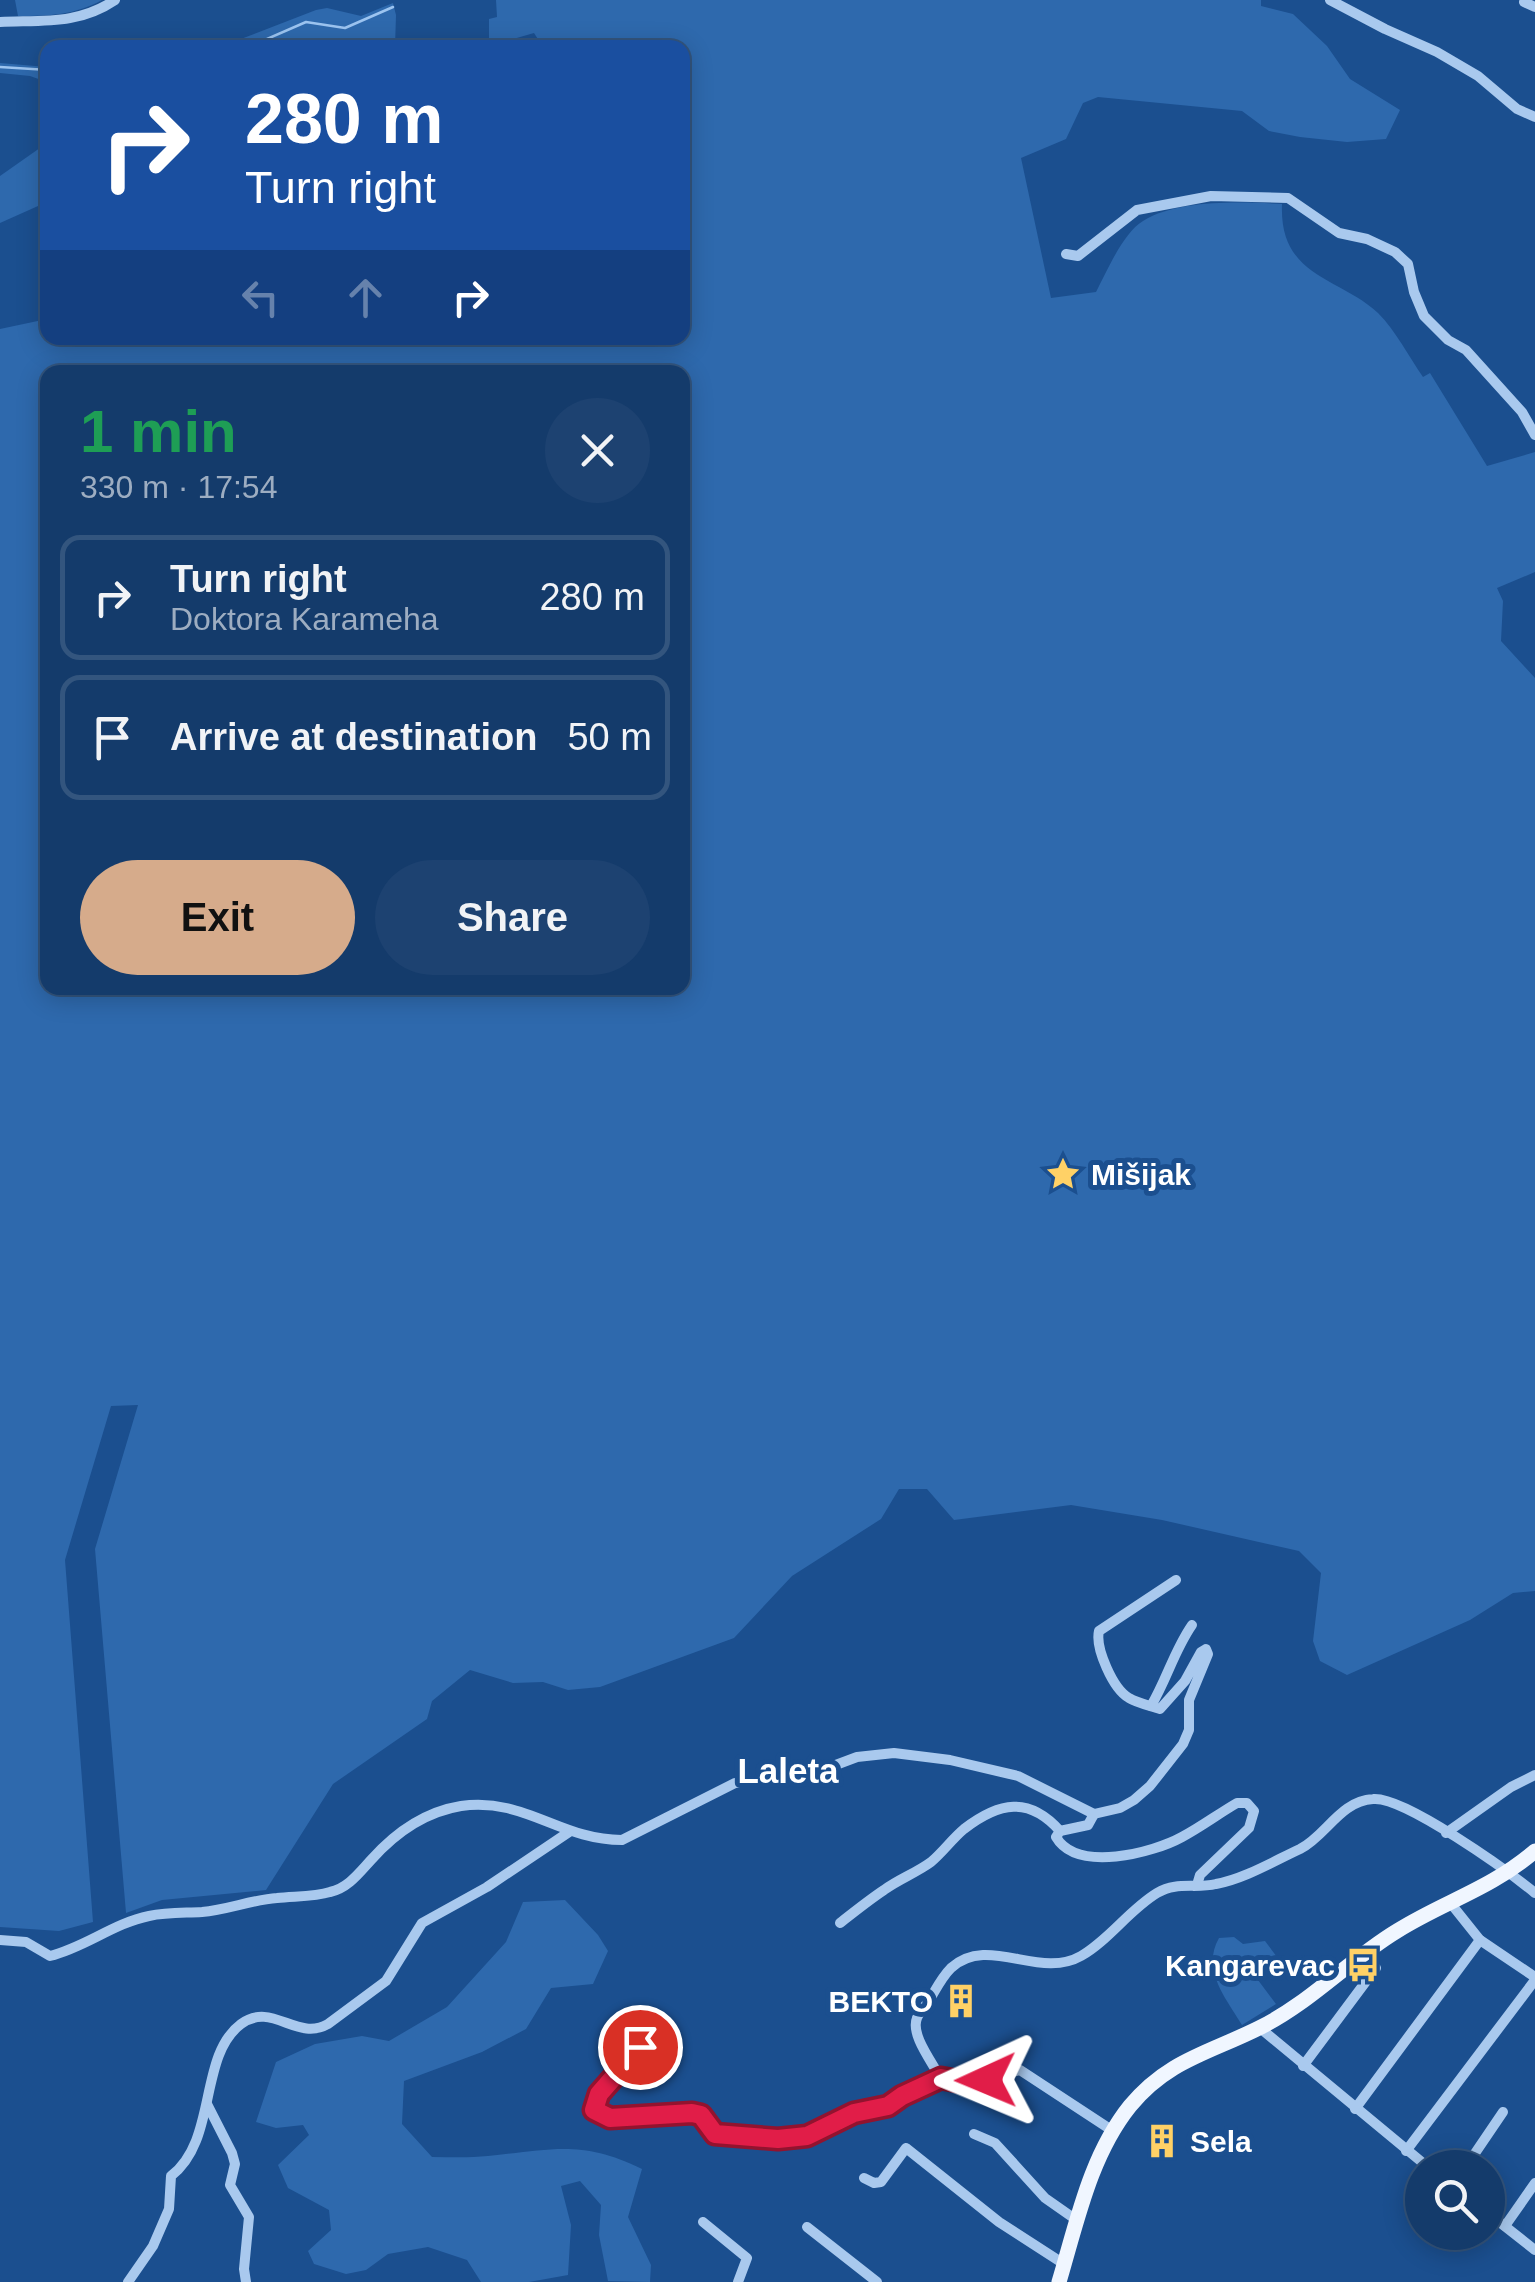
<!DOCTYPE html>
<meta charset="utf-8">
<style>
:root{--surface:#143b6b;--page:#1d4271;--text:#f1f3f6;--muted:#9dadc1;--line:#33557e;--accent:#d6ab8b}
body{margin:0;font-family:Helvetica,sans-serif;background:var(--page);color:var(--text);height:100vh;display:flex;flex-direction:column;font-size:38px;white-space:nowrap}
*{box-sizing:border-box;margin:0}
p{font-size:32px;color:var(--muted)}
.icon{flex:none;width:55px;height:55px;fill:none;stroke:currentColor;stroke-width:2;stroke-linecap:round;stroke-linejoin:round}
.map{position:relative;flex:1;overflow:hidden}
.side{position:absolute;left:40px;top:365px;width:650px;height:630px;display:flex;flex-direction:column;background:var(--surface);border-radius:20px;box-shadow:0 5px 25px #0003,0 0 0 2px var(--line)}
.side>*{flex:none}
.hud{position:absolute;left:40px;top:40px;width:650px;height:305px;border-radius:20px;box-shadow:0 5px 25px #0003,0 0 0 2px var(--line);background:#1a4fa0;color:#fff;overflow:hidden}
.controls{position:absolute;left:1405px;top:2150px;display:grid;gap:20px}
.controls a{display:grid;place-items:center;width:100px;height:100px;border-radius:50%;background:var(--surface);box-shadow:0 5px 25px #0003,0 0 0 2px var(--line);font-size:50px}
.pin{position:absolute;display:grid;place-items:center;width:85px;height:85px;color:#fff;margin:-42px;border:5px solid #fff;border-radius:50%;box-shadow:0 2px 10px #0007}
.me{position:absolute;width:110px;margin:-55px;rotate:269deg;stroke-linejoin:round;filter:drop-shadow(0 0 8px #0008)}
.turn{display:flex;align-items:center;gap:35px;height:210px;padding:0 40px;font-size:45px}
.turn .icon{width:130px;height:130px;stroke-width:2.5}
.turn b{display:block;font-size:70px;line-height:85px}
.lanes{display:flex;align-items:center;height:95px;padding:0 40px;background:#0003;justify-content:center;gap:50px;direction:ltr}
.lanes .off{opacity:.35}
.round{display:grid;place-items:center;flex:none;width:105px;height:105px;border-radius:52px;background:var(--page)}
.overview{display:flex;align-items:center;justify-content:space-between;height:170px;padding:0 40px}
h1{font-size:60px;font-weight:600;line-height:75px;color:#1e9e55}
.action{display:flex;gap:20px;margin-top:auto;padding:20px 40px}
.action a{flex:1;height:115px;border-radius:60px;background:var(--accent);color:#111;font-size:40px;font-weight:600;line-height:115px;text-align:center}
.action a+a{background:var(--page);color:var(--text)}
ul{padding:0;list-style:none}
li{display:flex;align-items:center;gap:30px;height:125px;margin:0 20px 15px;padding:0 20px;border:5px solid var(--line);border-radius:20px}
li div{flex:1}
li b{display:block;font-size:38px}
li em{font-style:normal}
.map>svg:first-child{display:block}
</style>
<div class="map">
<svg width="1535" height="2282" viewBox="0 0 1535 2282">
<rect width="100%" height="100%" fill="#1b4f8f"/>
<g fill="#2e69ad" fill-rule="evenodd">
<path d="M15 0H102C75 15 49 16 18 16Z"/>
<path d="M496 0H1261V6L1293 14 1327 46 1350 79 1400 110 1386 139 1347 142 1300 137 1269 131 1242 111 1098 97 1083 103 1066 139 1021 158 1051 298 1096 292C1107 271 1123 233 1143 221 1179 199 1242 202 1282 204 1279 278 1340 277 1378 313 1396 331 1409 357 1423 377L1430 373 1487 466 1535 452V572L1497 588 1503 601 1501 641 1535 678V1591L1513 1593 1470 1620 1347 1675 1320 1661 1313 1641 1321 1573 1299 1551 1162 1520 1071 1505 954 1520 927 1489H899L881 1519 792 1576 734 1638 600 1687 568 1690 543 1682 513 1683 470 1670 432 1701 427 1719 333 1784 266 1890 162 1900 126 1913 95 1549 138 1405 111 1406 65 1560 93 1922 59 1931 0 1927V329L47 319 48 338H682V48L543 47 534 33 489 46V19L497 17ZM682 372V988H48V372Z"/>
<polygon points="393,3 396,15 395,47 220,47 316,10 327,8 361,16"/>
<polygon points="0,63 47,67 47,82 30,76 0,73"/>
<polygon points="47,143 47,202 0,223 0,176"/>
<path d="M565 1900 598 1935 608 1951 593 1984 551 1988 526 2029 482 2052 404 2081 402 2124 432 2157C450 2157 469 2158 488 2156 550 2150 582 2139 642 2169L628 2217 651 2265 650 2282 608 2281 599 2235 601 2205 580 2181 561 2186 571 2225 568 2275 529 2282H481L467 2260 428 2247 388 2254 366 2270 346 2274 314 2264 308 2251 331 2230 329 2210 288 2188 278 2165 309 2135 303 2125 276 2128 256 2122 276 2062 315 2044 362 2036 389 2041 447 2007 506 1942 523 1902Z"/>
<path d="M1234 1937 1243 1944 1265 1941 1277 1957 1260 1968 1255 1976 1276 2004 1242 2025C1226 1998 1201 1970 1219 1938Z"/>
</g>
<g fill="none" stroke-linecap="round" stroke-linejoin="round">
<g stroke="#9cc4f0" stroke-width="2.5">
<polyline points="246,48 306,22 345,28 393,7"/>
<polyline points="0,67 48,70"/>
</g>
<g stroke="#a9c9ee" stroke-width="10">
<polyline points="1330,0 1385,29 1437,52 1478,76 1517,109 1535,117"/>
<polyline points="1524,2 1535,7"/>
<path d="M0 22C42 20 78 25 115 0"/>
<polyline points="1066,254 1078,256 1137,210 1211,196 1288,198 1339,233 1367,239 1395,252 1408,264 1414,292 1424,316 1448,340 1466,350 1522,412 1535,435"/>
<path d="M1151 1706C1167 1679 1174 1651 1192 1625"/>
<path d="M1094 1814 1120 1808 1134 1800 1150 1786 1183 1744 1189 1730V1700L1208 1654 1206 1649 1201 1652 1185 1681 1160 1709C1151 1706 1137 1703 1129 1698 1113 1689 1095 1648 1099 1631L1176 1580"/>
<polyline points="1446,1833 1511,1787 1535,1775"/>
<polyline points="1452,1905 1480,1940 1535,1977"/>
<path d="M840 1923C854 1912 869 1900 884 1890 899 1879 916 1873 931 1862 943 1852 952 1839 964 1829 999 1802 1029 1796 1060 1831"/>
<path d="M0 1940 26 1942 50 1956C84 1948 114 1923 149 1916 167 1912 183 1913 202 1912 227 1910 251 1900 277 1898 293 1896 314 1897 330 1892 348 1888 359 1873 371 1860 395 1833 424 1812 461 1806 525 1797 560 1840 622 1840L735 1783 780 1780 817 1772 857 1757 894 1753 950 1760 1018 1776 1094 1814 1088 1825 1060 1831 1056 1837C1077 1873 1153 1853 1182 1837 1201 1827 1218 1814 1237 1803H1247L1254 1811 1249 1828 1200 1875 1197 1885"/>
<polyline points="663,2022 651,2026 642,2035 640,2047 599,2095 594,2110 609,2118 693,2113 701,2115 715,2134 777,2139 807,2136 854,2113 888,2106 902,2095 941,2079"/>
<polyline points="1260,2028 1429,2168"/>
<polyline points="1303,2066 1376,1968"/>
<polyline points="207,2104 232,2153 235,2164 230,2185 249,2217 244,2269 246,2282"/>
<polyline points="1355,2109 1480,1940"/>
<path d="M1113 2131 1020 2070 968 2083 941 2079C933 2063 910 2035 917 2018 920 2010 926 2006 930 1999 936 1989 942 1977 951 1968 988 1934 1039 1980 1081 1956 1109 1940 1129 1910 1157 1893 1177 1881 1195 1889 1216 1884 1244 1879 1274 1861 1300 1849 1326 1836 1340 1801 1373 1799 1404 1796 1508 1871 1535 1893"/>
<polyline points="974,2134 995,2143 1045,2198 1075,2219"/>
<polyline points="1406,2151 1535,1980"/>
<polyline points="1465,2168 1503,2112"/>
<polyline points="864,2178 874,2183 881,2182 906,2148 999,2222 1064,2264"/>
<polyline points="1488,2213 1535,2250"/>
<polyline points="703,2222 747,2258 738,2282"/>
<polyline points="1505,2226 1535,2183"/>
<polyline points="807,2227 877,2282"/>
<path d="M128 2282 153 2246 169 2209 171 2176C218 2140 198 2056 241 2024 272 2001 297 2042 328 2024L386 1981 422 1923 487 1887 569 1832"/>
</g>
<path stroke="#f0f6ff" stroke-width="15" d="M1059 2282C1077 2222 1090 2156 1130 2106 1168 2060 1209 2053 1259 2028 1310 2003 1349 1960 1397 1931 1445 1901 1489 1890 1535 1851"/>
</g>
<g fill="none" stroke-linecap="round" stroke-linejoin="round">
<g stroke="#92132f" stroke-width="25">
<polyline id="route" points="640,2047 599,2094 594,2110 610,2118 692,2113 701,2115 715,2134 778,2139 807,2136 854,2113 888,2106 902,2096 941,2078 968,2083 986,2080"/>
</g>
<use href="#route" stroke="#e11d48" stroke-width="18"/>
</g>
<defs>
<g id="sight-bare" transform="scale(2.7)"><path d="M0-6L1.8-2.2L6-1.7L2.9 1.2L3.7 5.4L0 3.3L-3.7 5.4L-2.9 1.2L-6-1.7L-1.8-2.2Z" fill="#ffd166" stroke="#1b4f8f" stroke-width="2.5" paint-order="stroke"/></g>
<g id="bus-bare" transform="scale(2.7)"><path d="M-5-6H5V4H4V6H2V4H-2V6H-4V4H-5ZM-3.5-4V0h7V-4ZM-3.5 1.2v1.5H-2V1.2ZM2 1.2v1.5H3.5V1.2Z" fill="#ffd166" stroke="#1b4f8f" stroke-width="2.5" paint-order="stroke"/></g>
<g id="building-bare" transform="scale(2.7)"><path d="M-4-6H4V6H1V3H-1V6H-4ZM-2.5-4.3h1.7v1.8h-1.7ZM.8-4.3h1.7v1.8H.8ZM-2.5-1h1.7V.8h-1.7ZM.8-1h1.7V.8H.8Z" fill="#ffd166" stroke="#1b4f8f" stroke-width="2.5" paint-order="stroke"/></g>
</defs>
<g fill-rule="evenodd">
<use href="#sight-bare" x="1063" y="1174"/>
<use href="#bus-bare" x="1363" y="1965"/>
<use href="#building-bare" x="961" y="2001"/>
<use href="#building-bare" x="1162" y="2141"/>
</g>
<g text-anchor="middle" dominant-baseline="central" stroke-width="10" stroke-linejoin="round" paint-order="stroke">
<g font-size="30" font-weight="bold" fill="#fff" stroke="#1b4f8f" text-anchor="start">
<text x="1091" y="1174">Mišijak</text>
<text x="1335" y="1965" text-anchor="end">Kangarevac</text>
<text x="933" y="2001" text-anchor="end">BEKTO</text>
<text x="1190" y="2141">Sela</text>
</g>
<g font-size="35" font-weight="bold" fill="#fff" stroke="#1b4f8f">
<text x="788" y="1770">Laleta</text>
</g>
</g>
</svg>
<div class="controls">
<a><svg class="icon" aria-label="search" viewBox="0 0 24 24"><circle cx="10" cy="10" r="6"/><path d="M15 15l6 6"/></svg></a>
</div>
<div class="pin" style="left:640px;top:2047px;background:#d93025"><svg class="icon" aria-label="arrive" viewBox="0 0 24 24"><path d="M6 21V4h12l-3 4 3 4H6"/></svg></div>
<svg class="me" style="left:986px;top:2080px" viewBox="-20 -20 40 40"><path d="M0-17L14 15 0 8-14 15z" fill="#e11d48" stroke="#fff" stroke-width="4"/></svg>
<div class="hud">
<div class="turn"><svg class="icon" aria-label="right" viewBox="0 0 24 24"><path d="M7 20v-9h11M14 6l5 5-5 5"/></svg><div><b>280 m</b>Turn right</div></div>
<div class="lanes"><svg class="icon off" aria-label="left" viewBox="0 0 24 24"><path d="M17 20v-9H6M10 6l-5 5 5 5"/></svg><svg class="icon off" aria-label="ahead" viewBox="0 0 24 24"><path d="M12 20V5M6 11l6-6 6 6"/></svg><svg class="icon" aria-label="right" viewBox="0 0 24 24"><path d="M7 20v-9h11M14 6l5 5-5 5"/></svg></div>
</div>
<section class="side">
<div class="overview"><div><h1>1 min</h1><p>330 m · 17:54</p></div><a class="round"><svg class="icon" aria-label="close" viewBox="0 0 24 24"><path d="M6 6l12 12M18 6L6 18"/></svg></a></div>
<ul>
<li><svg class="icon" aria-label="right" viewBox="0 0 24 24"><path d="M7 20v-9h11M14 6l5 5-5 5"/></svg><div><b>Turn right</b><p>Doktora Karameha</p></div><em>280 m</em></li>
<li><svg class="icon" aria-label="arrive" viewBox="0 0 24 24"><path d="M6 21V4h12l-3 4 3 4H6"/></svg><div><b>Arrive at destination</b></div><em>50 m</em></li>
</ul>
<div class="action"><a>Exit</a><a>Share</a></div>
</section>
</div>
